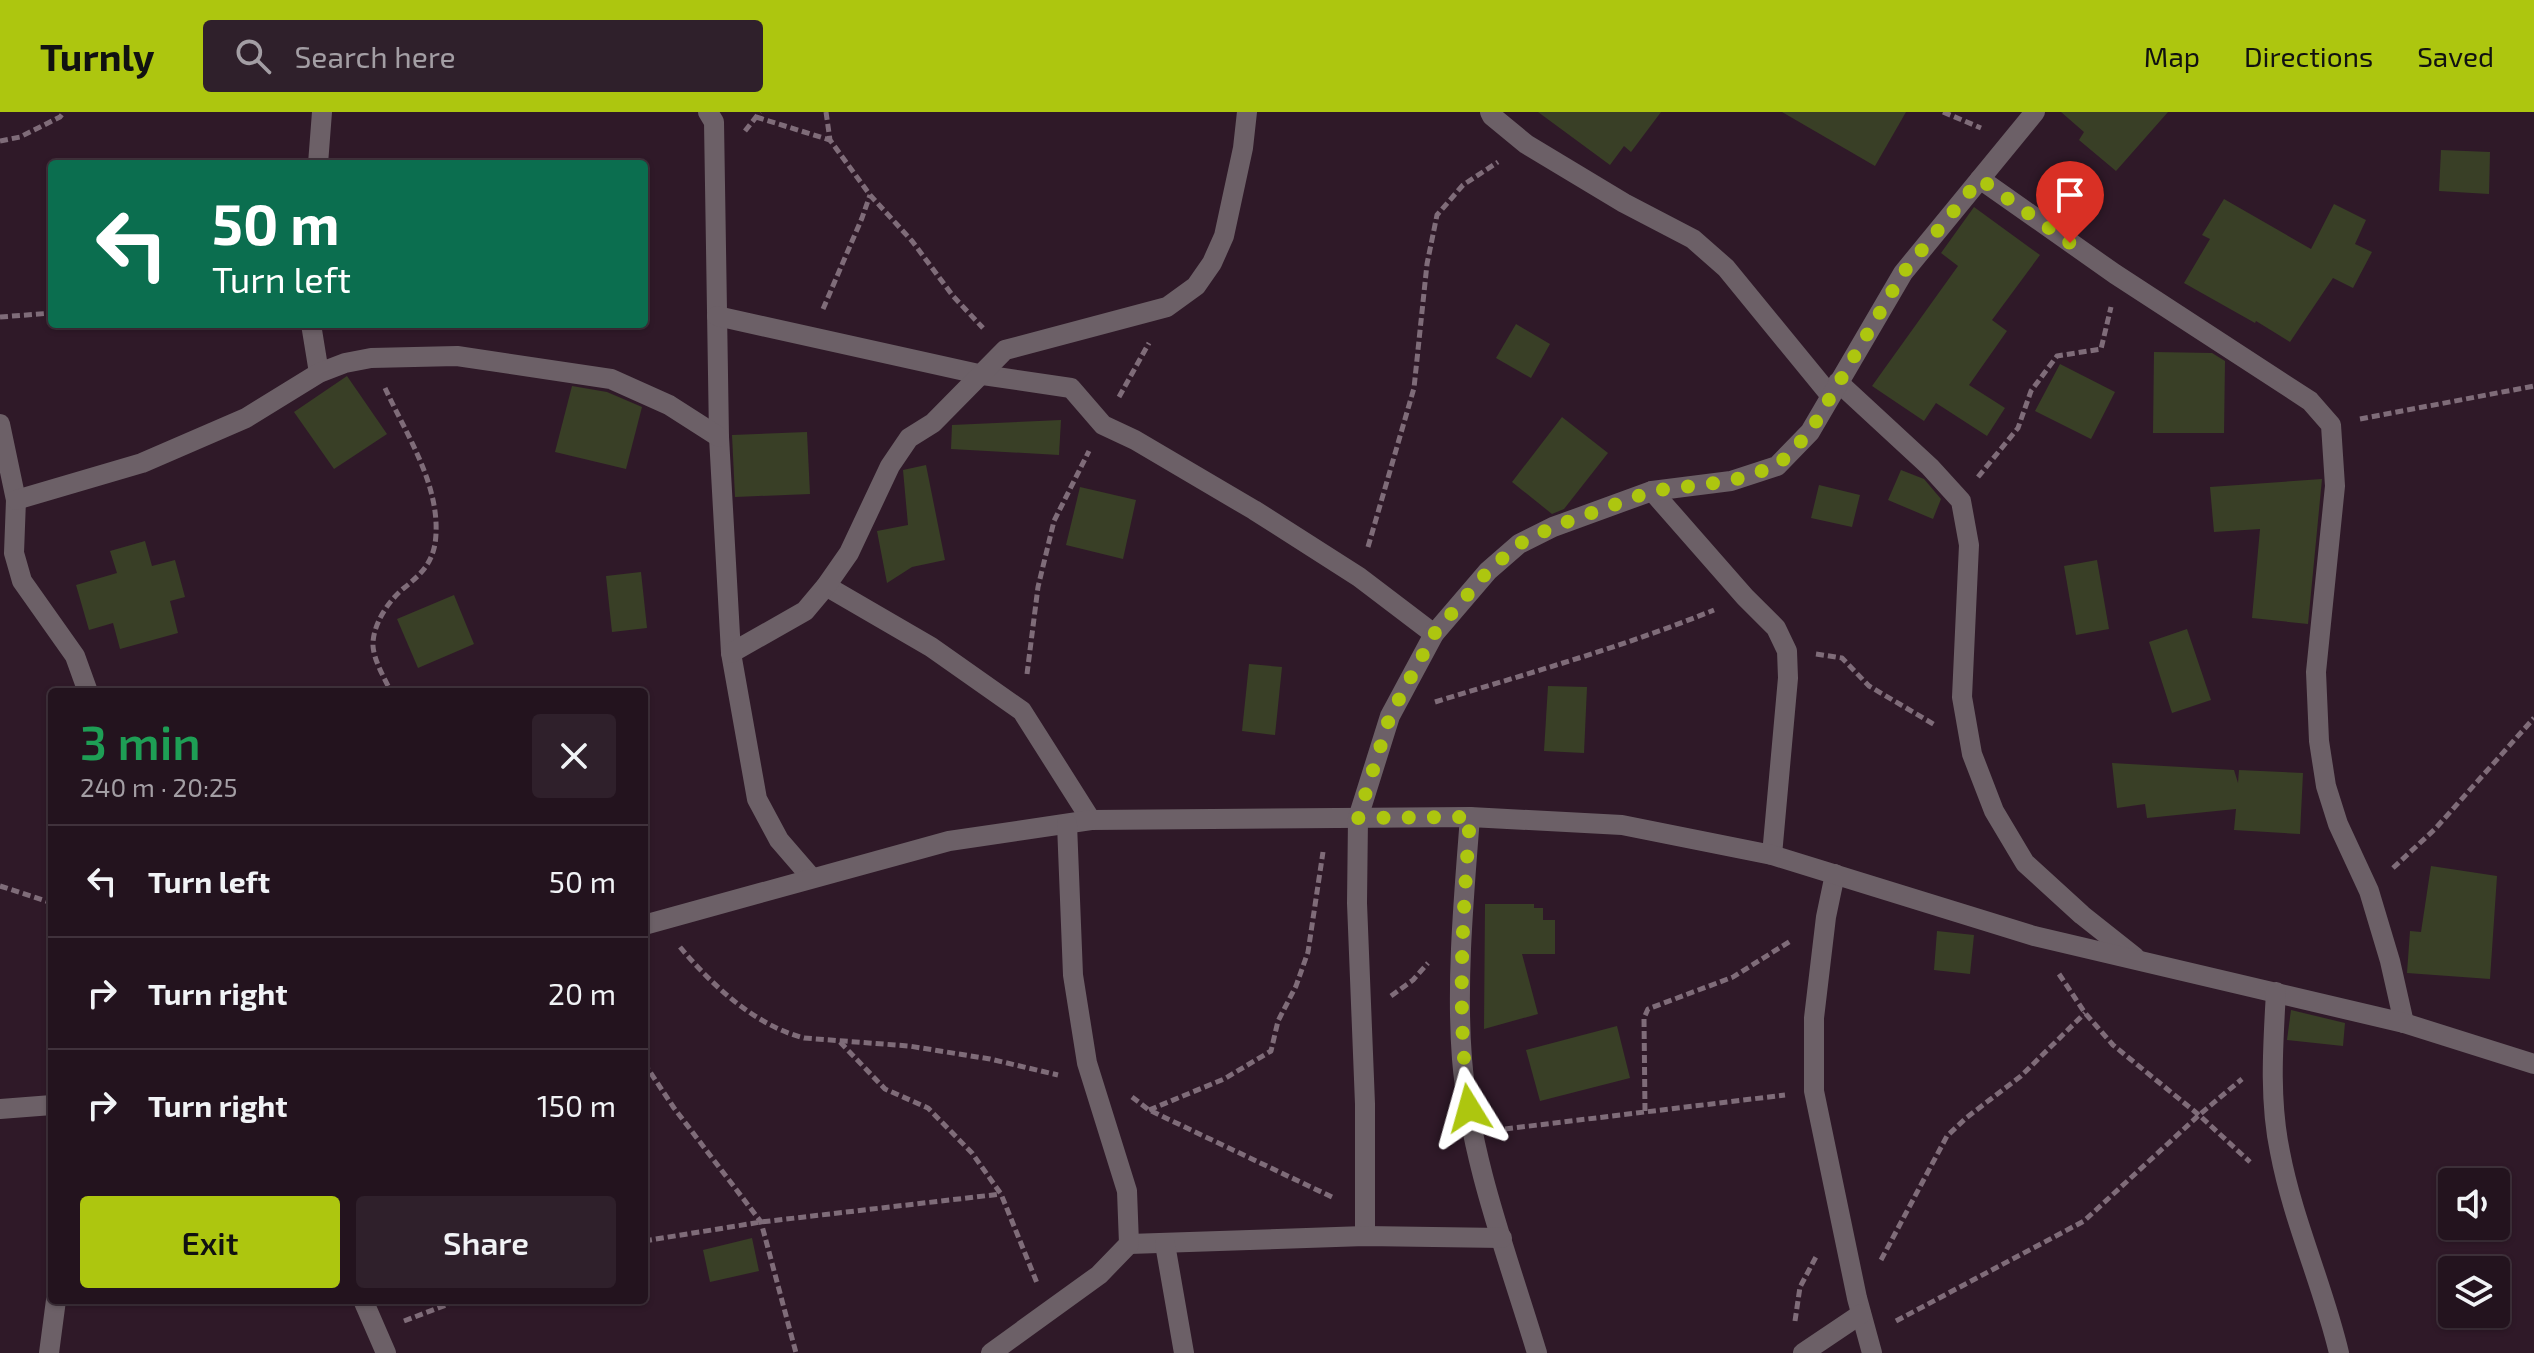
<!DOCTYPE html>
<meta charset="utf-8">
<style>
:root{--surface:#23131e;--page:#2f202b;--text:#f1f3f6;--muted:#a39ea4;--line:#40323c;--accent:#adc60f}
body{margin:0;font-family:"Exo 2",sans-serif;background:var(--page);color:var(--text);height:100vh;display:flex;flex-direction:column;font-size:30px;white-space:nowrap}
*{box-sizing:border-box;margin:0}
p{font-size:26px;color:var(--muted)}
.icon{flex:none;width:44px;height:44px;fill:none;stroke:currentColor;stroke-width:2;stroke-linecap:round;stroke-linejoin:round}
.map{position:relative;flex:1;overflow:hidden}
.details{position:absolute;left:48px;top:576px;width:600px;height:616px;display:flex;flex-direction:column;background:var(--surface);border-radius:8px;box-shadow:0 2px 6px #0004,0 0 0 2px var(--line)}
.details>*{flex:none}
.banner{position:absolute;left:48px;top:48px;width:600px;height:168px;border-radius:8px;box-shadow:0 2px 6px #0004,0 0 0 2px var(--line);background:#0b6e4f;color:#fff;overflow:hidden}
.buttons{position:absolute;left:2438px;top:1056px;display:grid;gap:16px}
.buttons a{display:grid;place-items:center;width:72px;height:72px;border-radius:8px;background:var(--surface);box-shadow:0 2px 6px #0004,0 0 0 2px var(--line);font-size:40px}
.pin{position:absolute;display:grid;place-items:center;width:68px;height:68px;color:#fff;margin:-82px -34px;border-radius:50% 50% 50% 0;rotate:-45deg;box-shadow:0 0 8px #0007}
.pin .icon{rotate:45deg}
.me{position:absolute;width:88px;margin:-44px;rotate:352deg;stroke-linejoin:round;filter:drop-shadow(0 0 6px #0008)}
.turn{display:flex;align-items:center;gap:28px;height:168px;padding:0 32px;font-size:36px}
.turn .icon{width:104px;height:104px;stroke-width:2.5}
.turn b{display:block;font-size:56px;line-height:68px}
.round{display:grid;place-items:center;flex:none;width:84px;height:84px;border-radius:8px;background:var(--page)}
.overview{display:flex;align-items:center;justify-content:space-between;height:136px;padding:0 32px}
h1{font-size:48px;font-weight:600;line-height:60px;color:#1e9e55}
.action{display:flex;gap:16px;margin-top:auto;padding:16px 32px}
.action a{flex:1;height:92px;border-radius:8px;background:var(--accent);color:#111;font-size:32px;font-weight:600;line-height:92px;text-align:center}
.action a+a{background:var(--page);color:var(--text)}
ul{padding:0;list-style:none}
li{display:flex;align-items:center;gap:24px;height:112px;padding:0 32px;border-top:2px solid var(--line)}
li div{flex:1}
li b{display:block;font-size:30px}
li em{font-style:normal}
header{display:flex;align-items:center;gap:48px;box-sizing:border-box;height:112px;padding:0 40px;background:var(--accent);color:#111}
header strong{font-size:38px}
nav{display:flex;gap:44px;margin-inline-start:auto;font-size:28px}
.search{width:560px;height:72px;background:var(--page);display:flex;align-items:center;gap:20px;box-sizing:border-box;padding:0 28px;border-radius:8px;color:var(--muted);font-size:30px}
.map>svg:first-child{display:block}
</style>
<header>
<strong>Turnly</strong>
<div class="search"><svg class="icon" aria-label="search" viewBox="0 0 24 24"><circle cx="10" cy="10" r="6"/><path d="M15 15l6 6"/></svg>Search here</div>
<nav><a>Map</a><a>Directions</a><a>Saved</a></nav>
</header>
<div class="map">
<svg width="2534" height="1241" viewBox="0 0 2534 1241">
<rect width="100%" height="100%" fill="#2f1928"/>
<g fill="#393f26">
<polygon points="1538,0 1661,0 1631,40 1624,34 1610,53"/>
<polygon points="1782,0 1906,0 1875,54"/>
<polygon points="2061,0 2168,0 2116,59 2079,28 2084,20"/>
<polygon points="2441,38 2490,40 2489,82 2439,79"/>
<polygon points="2224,87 2311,137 2334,92 2366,108 2355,132 2372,140 2353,176 2333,166 2290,230 2256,209 2255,211 2184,171 2210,127 2202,123"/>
<polygon points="1974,95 2040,143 1992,208 2007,219 1969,273 2005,296 1987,324 1936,291 1924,309 1872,274 1958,154 1941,141"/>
<polygon points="1516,212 1550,232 1531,266 1496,246"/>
<polygon points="2154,240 2212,241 2225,249 2224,321 2153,321"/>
<polygon points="2060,252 2115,280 2091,327 2035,299"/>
<polygon points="347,264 387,322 334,357 294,300"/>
<polygon points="572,274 607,280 642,295 626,357 555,340"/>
<polygon points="1562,305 1608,341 1564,397 1552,402 1512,370"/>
<polygon points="1061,308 1059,343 951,337 952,313"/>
<polygon points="807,320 810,382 735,385 732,323"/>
<polygon points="926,353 945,448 912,455 887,471 877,419 908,413 903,358"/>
<polygon points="1901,358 1924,367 1941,387 1933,407 1888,388"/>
<polygon points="2322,367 2308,512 2252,506 2260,417 2214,420 2210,375"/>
<polygon points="1819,373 1860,383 1852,415 1811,406"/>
<polygon points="1080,375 1136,388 1123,447 1066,433"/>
<polygon points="145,429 152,454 175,448 185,485 170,489 178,521 120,537 113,511 89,518 76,473 117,461 110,439"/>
<polygon points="2097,448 2109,517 2076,523 2064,454"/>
<polygon points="641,460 647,516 612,520 606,464"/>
<polygon points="454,483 474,532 418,556 397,507"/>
<polygon points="2187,517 2211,588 2172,601 2149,530"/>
<polygon points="1249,552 1282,555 1275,623 1242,619"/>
<polygon points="1548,574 1587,575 1584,641 1544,639"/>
<polygon points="2112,651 2234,658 2238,671 2239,658 2303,661 2300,722 2234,718 2236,697 2147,706 2145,692 2117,696"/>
<polygon points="2431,754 2497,764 2490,867 2407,861 2410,819 2421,820"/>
<polygon points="1485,792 1534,792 1534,796 1543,796 1543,808 1555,808 1555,842 1522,842 1538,902 1484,917"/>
<polygon points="1937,819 1974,823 1970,862 1934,858"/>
<polygon points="2291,898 2345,911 2343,934 2287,928"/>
<polygon points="1617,914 1630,966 1540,989 1526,938"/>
<polygon points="752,1126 759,1159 710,1170 703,1138"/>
</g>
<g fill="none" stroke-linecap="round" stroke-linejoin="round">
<g stroke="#7f6c79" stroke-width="5" stroke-dasharray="8 4" stroke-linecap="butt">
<polyline points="826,0 830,28 870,83 912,129 953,184 983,216"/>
<polyline points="1943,0 1981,16"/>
<polyline points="756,5 830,28"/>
<polyline points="745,19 760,0"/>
<polyline points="0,29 20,25 60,5 64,0"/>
<polyline points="823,197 862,106 870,83"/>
<polyline points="0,205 52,201"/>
<path d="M385 276C407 324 443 377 435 432 431 453 420 463 404 476 389 488 372 513 373 534 374 549 385 567 391 580"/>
<polyline points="1119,285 1149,231"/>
<polyline points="2360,307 2534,274"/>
<polyline points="1978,365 2018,316 2031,279 2057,244 2101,237 2111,195"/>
<polyline points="1368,435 1414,276 1427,152 1437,103 1463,73 1498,50"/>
<polyline points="1816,542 1842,546 1869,574 1935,613"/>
<polyline points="1027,562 1038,475 1054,409 1089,339"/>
<path d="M1435 590C1529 561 1623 535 1714 498"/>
<polyline points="2393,756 2435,717 2534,606"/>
<polyline points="0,774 52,791"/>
<path d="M680 835C712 873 754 913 804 926L909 934 990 947 1058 963"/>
<polyline points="2059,862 2085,901 2113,933 2199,1003 2250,1050"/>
<polyline points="1391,884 1413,868 1428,851"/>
<polyline points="840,930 885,977 928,996 972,1041 1001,1082 1037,1171"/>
<polyline points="644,951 674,996 761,1110 796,1241"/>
<polyline points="1132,985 1149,998 1334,1086"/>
<polyline points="1149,998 1224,967 1271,939 1278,909 1296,874 1308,840 1323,740"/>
<polyline points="1645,999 1644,906 1648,897 1733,865 1792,828"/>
<polyline points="1505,1017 1785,983"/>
<polyline points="644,1129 761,1110 1001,1082"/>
<polyline points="1881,1148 1947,1024 1966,1006 2021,964 2085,901"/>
<polyline points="404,1209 459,1188"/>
<polyline points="1795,1209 1800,1175 1817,1143"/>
<polyline points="1896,1209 2084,1109 2199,1003 2242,967"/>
</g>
<g stroke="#6c6067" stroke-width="20">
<polyline points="708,0 714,10 719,325 731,541 757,687 779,728 811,765"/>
<polyline points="1490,0 1492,4 1526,32 1624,91 1693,127 1726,156 1830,283"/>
<polyline points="318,52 322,0"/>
<polyline points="1980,67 2115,162 2310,289 2331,313 2335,374 2316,560 2319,629 2326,674 2338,712 2369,779 2390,849 2404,911"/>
<polyline points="717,204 983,263 1071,276 1103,313 1135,328 1254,398 1359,465 1434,522"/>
<polyline points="311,212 319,261"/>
<polyline points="1838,270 1930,355 1961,389 1969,433 1962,585 1972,642 1994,699 2025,751 2082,803 2135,845"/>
<polyline points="0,312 16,388 14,441 22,469 75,544 88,580"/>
<polyline points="1652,379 1745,485 1776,516 1787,539 1788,566 1772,743"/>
<polyline points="16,388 142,351 246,306 319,261 345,251 371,246 457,244 611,267 669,293 719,325"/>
<polyline points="826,474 931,535 1022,599 1091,708"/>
<polyline points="731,541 805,499 826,474 849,441 890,354 909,326 933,311 1005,238 1167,195 1196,174 1212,151 1224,124 1243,36 1247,0"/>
<path d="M1470 705C1464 783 1456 869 1462 947 1470 1047 1508 1145 1537 1241"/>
<polyline points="1835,762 1826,805 1814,906 1814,979 1857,1186 1872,1241"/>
<polyline points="644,813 949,729 1091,708 1470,705 1622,713 1772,743 2034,824 2404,911 2534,952"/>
<path d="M2276 880C2273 933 2269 988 2280 1040 2293 1109 2323 1173 2339 1241"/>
<polyline points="0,997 52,993"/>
<polyline points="1365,1124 1365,992 1357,791 1358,706 1390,604 1434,522 1488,459 1519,432 1553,415 1652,379 1731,369 1777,354 1810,320 1903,161 2035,0"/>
<polyline points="1129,1132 1365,1124 1502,1126"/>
<polyline points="1165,1132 1184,1241"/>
<polyline points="363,1188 386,1241"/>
<polyline points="49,1241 56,1188"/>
<polyline points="991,1241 1099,1163 1129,1132 1127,1079 1087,951 1073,863 1067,712"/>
<polyline points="1803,1241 1861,1202"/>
</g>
</g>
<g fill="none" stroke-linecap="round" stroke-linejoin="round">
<path stroke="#adc60f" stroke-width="14" stroke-dasharray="0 25.2" d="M1469 996C1456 899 1463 802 1470 705L1358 706 1390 604 1434 522 1488 459 1519 432 1553 415 1652 379 1731 369 1777 354 1810 320 1903 161 1980 67 2070 131"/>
</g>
</svg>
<div class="buttons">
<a><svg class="icon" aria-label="sound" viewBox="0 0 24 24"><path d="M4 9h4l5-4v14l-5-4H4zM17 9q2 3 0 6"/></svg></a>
<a><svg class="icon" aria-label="layers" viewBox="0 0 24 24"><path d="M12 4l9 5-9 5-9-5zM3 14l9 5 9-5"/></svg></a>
</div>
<div class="pin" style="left:2070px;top:131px;background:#d93025"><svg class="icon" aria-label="arrive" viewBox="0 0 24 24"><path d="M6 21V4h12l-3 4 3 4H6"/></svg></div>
<svg class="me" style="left:1469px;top:996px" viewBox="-20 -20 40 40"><path d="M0-17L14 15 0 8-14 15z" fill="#adc60f" stroke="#fff" stroke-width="4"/></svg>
<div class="banner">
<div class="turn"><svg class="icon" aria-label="left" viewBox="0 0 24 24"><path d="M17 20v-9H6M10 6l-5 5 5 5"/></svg><div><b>50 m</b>Turn left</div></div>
</div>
<section class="details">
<div class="overview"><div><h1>3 min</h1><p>240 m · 20:25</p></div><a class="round"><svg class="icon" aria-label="close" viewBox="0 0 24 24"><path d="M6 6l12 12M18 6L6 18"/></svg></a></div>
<ul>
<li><svg class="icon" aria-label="left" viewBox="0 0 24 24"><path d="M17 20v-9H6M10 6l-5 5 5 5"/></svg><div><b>Turn left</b></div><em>50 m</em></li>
<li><svg class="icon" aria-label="right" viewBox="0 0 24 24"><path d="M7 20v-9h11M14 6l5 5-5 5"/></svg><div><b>Turn right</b></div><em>20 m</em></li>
<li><svg class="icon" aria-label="right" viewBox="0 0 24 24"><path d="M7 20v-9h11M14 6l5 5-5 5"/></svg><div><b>Turn right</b></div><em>150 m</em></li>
</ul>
<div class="action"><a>Exit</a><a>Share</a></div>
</section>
</div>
